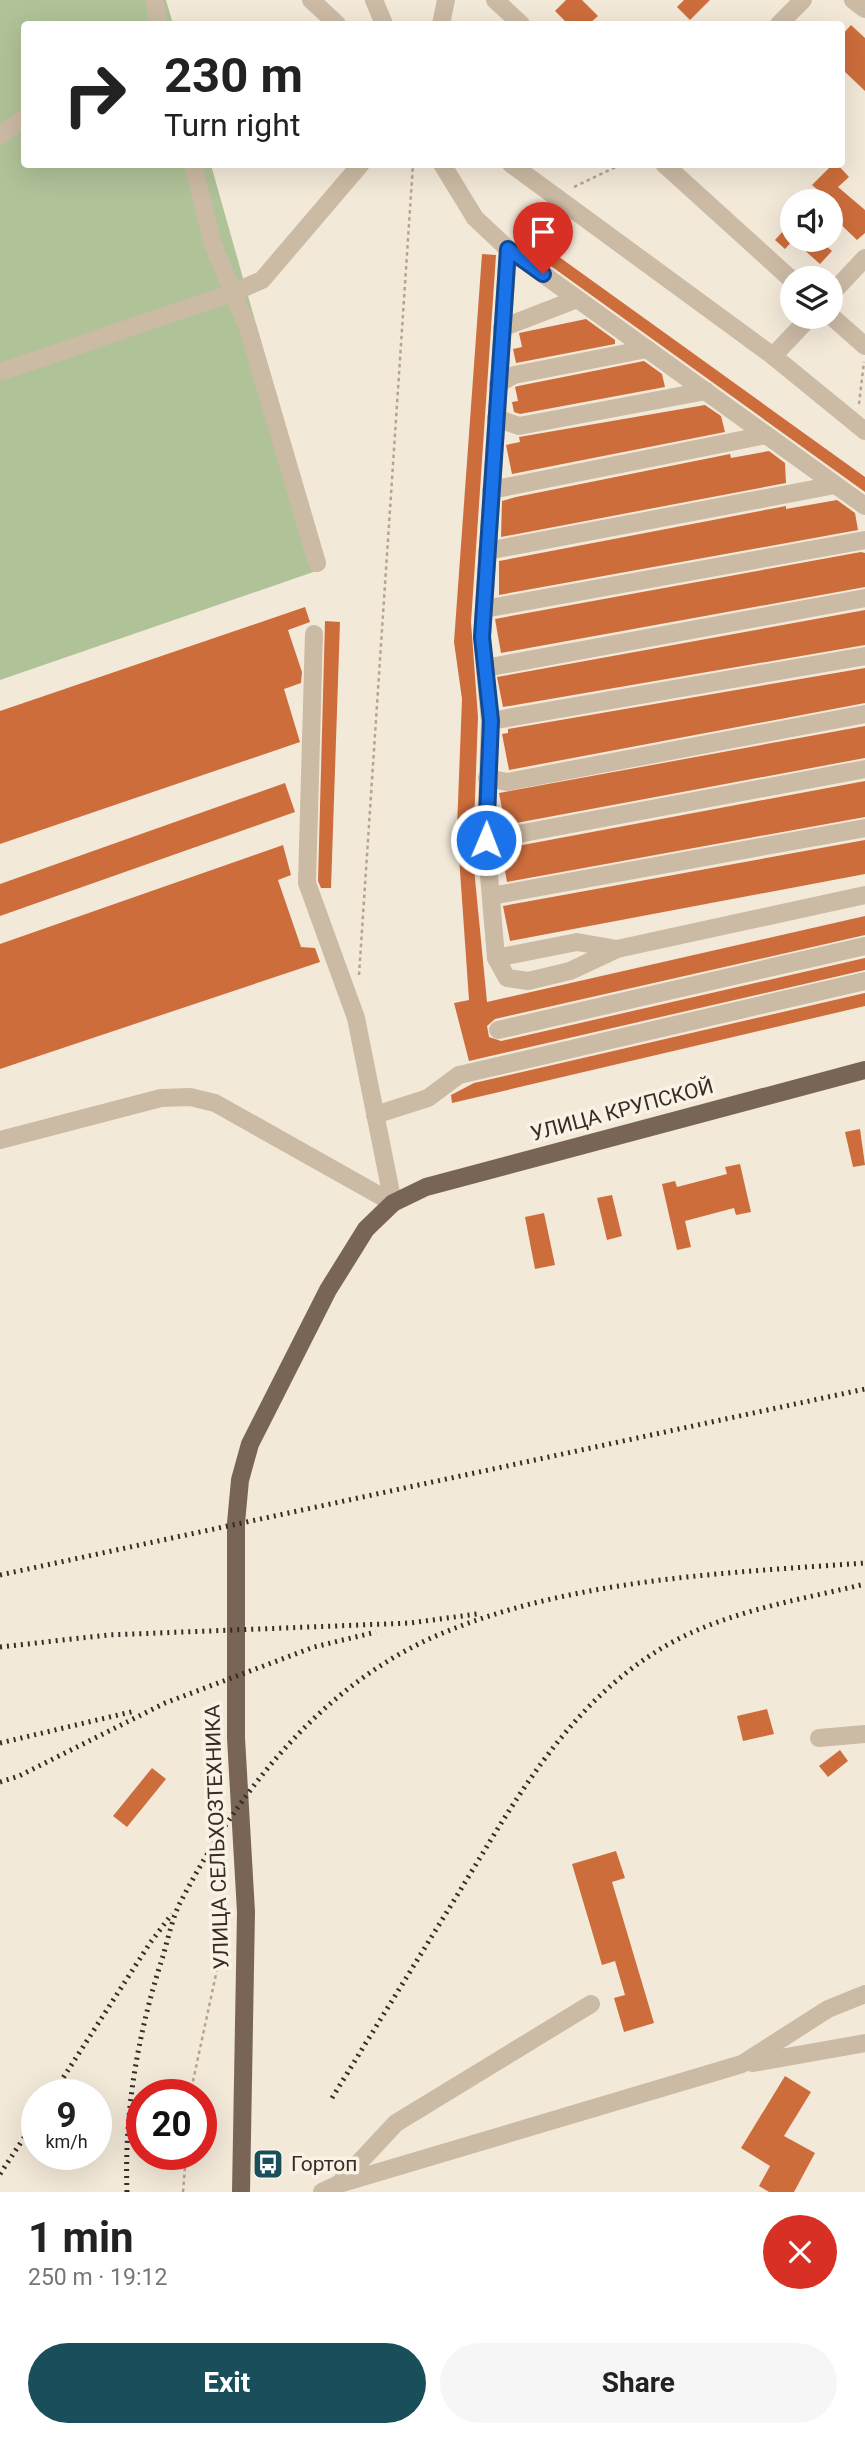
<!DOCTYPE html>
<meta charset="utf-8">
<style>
:root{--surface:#fff;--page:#f6f6f6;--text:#222;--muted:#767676;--accent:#194f5a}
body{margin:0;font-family:Roboto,sans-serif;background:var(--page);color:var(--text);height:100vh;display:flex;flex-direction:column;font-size:26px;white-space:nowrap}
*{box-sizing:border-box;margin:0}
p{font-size:23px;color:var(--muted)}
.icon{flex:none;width:38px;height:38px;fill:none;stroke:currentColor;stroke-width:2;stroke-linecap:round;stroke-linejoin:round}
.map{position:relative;height:2192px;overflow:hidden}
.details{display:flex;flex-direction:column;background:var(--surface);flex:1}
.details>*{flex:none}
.guide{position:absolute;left:21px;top:21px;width:824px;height:147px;border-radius:7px;box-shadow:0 7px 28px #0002;background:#fff;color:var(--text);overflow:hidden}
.fabs{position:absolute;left:780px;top:189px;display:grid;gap:14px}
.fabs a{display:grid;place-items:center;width:63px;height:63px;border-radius:50%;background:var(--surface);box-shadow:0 7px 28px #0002;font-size:35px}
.speed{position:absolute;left:21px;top:2079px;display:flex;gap:14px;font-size:35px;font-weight:700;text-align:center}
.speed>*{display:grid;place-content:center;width:91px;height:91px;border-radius:50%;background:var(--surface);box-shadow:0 7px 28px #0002;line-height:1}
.speed small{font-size:18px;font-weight:400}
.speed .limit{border:10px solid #d22;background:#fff;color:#111}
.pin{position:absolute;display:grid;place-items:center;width:60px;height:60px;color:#fff;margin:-72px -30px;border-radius:50% 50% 50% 0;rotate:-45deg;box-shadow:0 0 7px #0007}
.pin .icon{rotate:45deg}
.me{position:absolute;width:77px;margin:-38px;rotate:1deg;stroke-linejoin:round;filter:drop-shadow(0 0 5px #0008)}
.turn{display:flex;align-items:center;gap:24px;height:147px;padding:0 28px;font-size:32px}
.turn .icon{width:91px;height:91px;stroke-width:2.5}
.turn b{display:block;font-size:49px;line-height:60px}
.round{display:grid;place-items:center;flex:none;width:74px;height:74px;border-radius:37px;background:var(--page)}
.overview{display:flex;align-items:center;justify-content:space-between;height:119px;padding:0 28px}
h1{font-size:42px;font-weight:700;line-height:52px}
.cta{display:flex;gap:14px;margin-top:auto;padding:14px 28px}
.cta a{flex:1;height:80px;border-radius:42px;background:var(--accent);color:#fff;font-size:28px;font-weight:700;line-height:80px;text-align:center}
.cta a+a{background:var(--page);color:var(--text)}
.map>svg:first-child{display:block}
</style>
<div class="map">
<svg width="865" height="2192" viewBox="0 0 865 2192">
<rect width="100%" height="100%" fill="#f3e9d9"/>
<polygon fill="#b0c298" points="0,0 166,0 173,24 24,24 24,164 211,165 325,568 0,680"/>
<g fill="#cd6d3c">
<polygon points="566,0 582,0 598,16 589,24 568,24 555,11"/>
<polygon points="684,0 710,0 690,20 677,7"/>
<polygon points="851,25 865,38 865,91 842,69 842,35"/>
<polygon points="833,164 837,164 849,177 838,187 865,210 865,233 857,240 831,215 831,201 812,185"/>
<polygon points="793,220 793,240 785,249 775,240"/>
<polygon points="530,236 865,477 865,492 523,246"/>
<polygon points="793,240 819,240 832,251 820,264"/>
<polygon points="482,254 496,255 471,622 478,717 474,826 470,827 487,1002 865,916 865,935 495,1019 487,1026 489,1037 501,1041 865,958 865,970 469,1061 454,1003 469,1000 457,828 462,699 454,642"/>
<polygon points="586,319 615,340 615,344 516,363 513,349 522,347 519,333"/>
<polygon points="644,361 662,374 665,387 520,414 514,412 512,402 518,401 515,387 518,386"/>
<polygon points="705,405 721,416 725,432 512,474 506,445 520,442 519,437"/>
<polygon points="769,451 785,463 786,483 501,537 502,501 516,497 730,454 731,458"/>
<polygon points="837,500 855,513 858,530 499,595 499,561 786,506 786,509"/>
<polygon points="861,552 865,553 865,587 501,653 495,619"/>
<polygon points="305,607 310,622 288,630 302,672 301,683 284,689 300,742 0,844 0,711"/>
<polygon points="865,610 865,645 503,707 497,677"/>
<polygon points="325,621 340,622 331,888 321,888 318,881"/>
<polygon points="865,668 865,703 509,770 502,734 508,733 508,729"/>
<polygon points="865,726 865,758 505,825 499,793"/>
<polygon points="865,781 865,817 507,882 501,849"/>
<polygon points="285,783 295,812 0,916 0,884"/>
<polygon points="865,840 865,874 510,941 503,906"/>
<polygon points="283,845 291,875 278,880 301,947 315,948 320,962 0,1069 0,944"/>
<polygon points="865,993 865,1006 452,1103 451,1095 474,1083"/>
<polygon points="860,1129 865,1165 853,1167 845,1132"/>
<polygon points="740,1164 751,1212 736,1215 734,1208 685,1221 691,1247 677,1250 662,1184 675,1181 677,1187 727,1174 725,1167"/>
<polygon points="612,1195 622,1236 607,1240 597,1198"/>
<polygon points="544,1213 555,1265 535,1269 525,1217"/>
<polygon points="767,1709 774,1734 743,1741 737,1716"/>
<polygon points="840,1750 848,1761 828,1777 819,1766"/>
<polygon points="152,1768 166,1779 127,1827 113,1816"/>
<polygon points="616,1851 625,1878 612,1882 654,2023 624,2032 614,1998 625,1995 615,1961 602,1965 572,1864"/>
<polygon points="785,2076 811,2092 784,2136 815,2153 794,2192 769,2192 759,2186 770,2166 741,2148"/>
</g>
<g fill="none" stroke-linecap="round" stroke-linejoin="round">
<g stroke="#b7a48e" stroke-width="2.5" stroke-dasharray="3.5 3.5" stroke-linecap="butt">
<polyline points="574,187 622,164"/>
<polyline points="859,404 864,362"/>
<polyline points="359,975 413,164"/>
<polyline points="190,2095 227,1923"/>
<polyline points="183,2192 186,2154"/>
</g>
<g stroke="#cbbaa4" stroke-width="18">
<polyline points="154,0 159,24"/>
<polyline points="311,0 337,24"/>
<polyline points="374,0 384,24"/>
<polyline points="495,0 521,24"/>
<polyline points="853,0 865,9"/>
<polyline points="441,24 446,0"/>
<polyline points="779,24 803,0"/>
<polyline points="0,136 24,118"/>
<polyline points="193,164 213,245 248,328 317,563"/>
<polyline points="442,164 475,218 508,249 865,506"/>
<polyline points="511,164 773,356 865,431"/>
<polyline points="664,164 793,281"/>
<polyline points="508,249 482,637 490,721 486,840 496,958 507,978 528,981 570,971 617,949 865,895"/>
<polyline points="831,294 865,258"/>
<polyline points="831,316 865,346"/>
<polyline points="502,328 577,299"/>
<polyline points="773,356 810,317"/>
<polyline points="0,372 232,293 262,280 361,164"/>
<polyline points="498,384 514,375 647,349"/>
<polyline points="496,418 519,426 706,391"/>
<polyline points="491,490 766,435"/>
<polyline points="487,551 835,485"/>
<polyline points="484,609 865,540"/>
<polyline points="314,634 307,883 356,1018 393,1203"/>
<polyline points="485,668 865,598"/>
<polyline points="490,721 865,656"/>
<polyline points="487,778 507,782 865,714"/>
<polyline points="486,840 865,769"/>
<polyline points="491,896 865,828"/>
<polyline points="496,958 577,942 617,949"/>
<polyline points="498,1030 865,946"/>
<polyline points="375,1115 428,1098 459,1075 865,981"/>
<polyline points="0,1140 161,1098 190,1097 215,1103 393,1203"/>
<polyline points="819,1738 865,1734"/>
<polyline points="753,2063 865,2043"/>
<polyline points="339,2184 396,2123 591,2004"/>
<polyline points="322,2192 339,2184 742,2064 828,2009 865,1994"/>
</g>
<polyline stroke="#796556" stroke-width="18" points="241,2192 246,1912 236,1738 236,1523 240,1480 250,1444 328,1290 366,1229 393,1203 426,1187 865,1070"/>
<g stroke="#362d26" stroke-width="5" stroke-dasharray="2 5" stroke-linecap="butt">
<polyline points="0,1575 865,1389"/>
<polyline points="0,1647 108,1635 410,1623 477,1614"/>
<polyline points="0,1743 135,1711"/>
<polyline points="0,1782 19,1776 165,1703 314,1647 376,1632"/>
<polyline points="52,2095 150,1943 172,1914"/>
<path d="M332 2098C375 2028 418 1959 461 1889 514 1802 565 1710 654 1653 715 1613 795 1601 865 1584"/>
<polyline points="0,2174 37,2118"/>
<path d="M127 2192C124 2111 138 2033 163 1956 168 1939 172 1919 180 1903 237 1793 321 1685 438 1635 570 1579 723 1573 865 1563"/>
</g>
</g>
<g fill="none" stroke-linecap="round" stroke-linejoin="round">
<g stroke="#114b97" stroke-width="18">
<polyline id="route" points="486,840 491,721 482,637 508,249 543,274"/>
</g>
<use href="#route" stroke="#1a73e8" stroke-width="12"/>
</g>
<defs>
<g id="bus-square" transform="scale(1.575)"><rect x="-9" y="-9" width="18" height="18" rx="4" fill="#194f5a" stroke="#faf3e5"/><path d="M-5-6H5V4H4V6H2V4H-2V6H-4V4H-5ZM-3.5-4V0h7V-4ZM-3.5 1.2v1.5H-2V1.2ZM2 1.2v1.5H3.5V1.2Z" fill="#fff"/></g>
</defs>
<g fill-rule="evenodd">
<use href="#bus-square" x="268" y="2164"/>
</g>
<g text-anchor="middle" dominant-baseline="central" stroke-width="7" stroke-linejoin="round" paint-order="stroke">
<g font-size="21" fill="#362d26" stroke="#faf3e5">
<text transform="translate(622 1110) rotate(-15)">УЛИЦА КРУПСКОЙ</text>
<text transform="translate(217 1837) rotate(-92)">УЛИЦА СЕЛЬХОЗТЕХНИКА</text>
</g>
<g font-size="21" fill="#362d26" stroke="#faf3e5" text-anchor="start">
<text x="291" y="2164">Гортоп</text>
</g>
</g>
</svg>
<div class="fabs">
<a><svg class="icon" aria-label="sound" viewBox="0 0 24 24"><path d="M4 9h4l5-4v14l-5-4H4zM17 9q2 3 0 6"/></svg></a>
<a><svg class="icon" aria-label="layers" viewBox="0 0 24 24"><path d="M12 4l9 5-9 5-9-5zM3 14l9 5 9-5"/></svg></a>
</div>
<div class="speed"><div>9<small>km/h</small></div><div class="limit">20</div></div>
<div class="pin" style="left:543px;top:274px;background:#d93025"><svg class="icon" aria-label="arrive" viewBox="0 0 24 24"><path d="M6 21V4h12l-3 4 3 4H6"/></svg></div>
<svg class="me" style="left:486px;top:840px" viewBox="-20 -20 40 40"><circle r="17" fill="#1a73e8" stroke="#fff" stroke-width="3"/><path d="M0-11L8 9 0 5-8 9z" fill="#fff"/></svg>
<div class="guide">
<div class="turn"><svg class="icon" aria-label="right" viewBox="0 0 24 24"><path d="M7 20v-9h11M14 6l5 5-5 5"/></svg><div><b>230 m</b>Turn right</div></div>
</div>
</div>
<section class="details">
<div class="overview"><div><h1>1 min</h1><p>250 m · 19:12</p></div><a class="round" style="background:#d93025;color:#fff"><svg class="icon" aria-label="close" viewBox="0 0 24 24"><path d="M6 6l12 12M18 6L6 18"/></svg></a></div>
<div class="cta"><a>Exit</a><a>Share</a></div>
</section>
